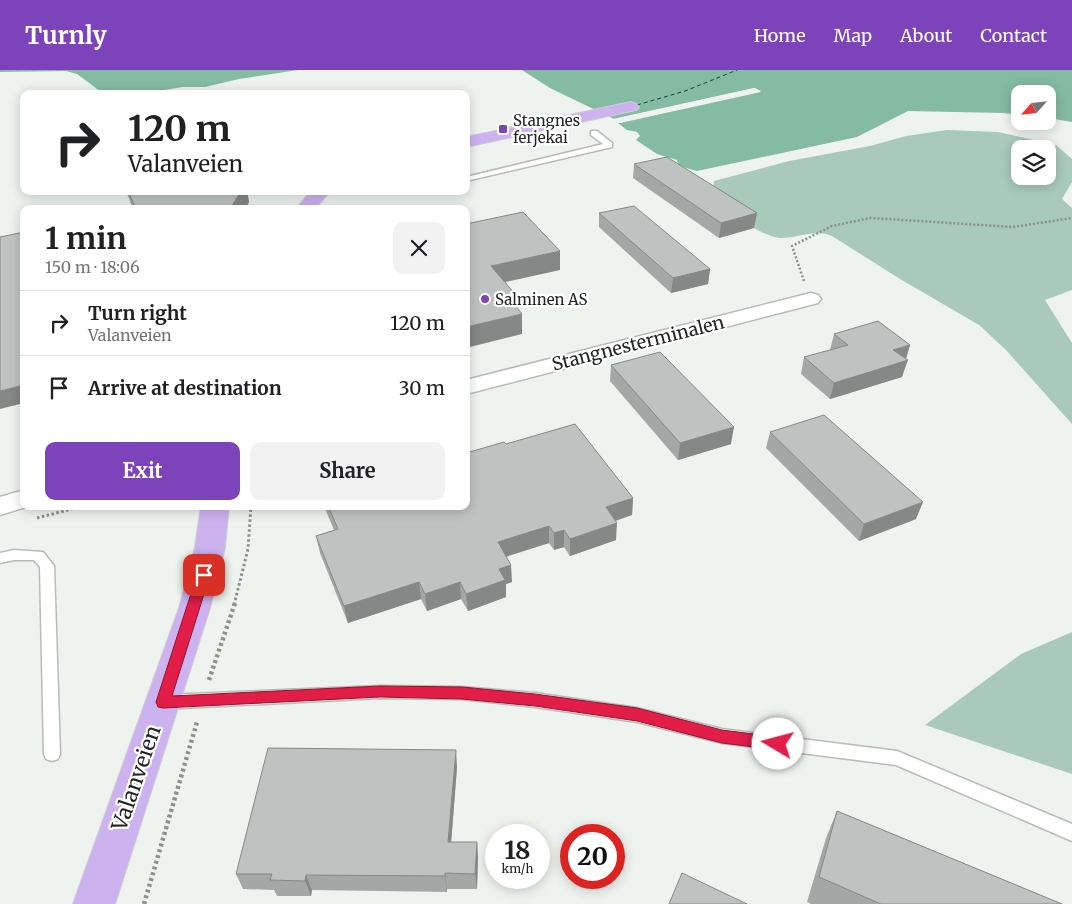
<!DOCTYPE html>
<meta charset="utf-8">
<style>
:root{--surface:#fff;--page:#f2f2f2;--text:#202124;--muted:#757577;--line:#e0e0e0;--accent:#7c43ba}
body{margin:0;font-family:Merriweather,serif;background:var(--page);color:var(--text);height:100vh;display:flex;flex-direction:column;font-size:19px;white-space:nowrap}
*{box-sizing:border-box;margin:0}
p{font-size:16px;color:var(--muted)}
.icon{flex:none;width:28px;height:28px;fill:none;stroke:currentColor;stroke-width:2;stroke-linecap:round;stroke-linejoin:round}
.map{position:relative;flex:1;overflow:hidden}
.sheet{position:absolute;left:20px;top:135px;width:450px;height:305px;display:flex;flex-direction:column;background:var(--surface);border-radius:10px;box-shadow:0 2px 12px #0003}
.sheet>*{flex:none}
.banner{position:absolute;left:20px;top:20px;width:450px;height:105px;border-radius:10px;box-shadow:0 2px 12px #0003;background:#fff;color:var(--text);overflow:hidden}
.needle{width:32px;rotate:243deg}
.tools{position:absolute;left:1011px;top:15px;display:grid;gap:10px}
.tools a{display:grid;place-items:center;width:45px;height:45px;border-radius:10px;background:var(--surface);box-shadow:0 2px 12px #0003;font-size:25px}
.speed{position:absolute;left:485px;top:754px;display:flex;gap:10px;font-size:25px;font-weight:700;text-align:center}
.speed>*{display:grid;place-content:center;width:65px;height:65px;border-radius:50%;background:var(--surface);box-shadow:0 2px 12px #0003;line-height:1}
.speed small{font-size:12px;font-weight:400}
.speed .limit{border:8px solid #d22;background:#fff;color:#111}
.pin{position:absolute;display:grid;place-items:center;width:42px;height:42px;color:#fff;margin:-21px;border-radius:10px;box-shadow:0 2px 8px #0006}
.me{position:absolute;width:55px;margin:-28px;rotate:278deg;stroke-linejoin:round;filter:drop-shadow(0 0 4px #0008)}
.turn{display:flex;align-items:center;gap:18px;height:105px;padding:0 25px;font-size:22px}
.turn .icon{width:65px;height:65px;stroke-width:2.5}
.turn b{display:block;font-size:35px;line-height:42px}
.round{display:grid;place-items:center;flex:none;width:52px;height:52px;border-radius:10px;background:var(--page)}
.summary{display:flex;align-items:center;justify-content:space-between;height:85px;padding:0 25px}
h1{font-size:30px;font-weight:700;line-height:38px}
.action{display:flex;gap:10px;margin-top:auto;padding:10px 25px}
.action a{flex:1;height:58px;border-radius:10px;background:var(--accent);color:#fff;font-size:20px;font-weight:700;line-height:58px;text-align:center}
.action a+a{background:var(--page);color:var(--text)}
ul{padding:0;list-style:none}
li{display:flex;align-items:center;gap:15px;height:65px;padding:0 25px;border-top:1px solid var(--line)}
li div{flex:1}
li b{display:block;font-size:19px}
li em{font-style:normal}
header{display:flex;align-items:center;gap:30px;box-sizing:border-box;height:70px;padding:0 25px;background:var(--accent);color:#fff}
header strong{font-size:24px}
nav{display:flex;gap:28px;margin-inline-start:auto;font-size:18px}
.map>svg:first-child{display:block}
</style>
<header>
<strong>Turnly</strong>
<nav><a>Home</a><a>Map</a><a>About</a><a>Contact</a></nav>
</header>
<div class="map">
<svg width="1072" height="834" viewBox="0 0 1072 834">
<rect width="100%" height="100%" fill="#eef3f0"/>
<g fill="#a9caba" fill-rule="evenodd">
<path d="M947 60 998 62 1056 75 1072 89V112L1062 129 1072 138V220L1045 230 1072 273V354L1006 280 979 255 900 209 832 166C816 159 798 168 781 168 764 168 726 141 712 131L714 111 789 91 870 76 906 66ZM1020 79H1048V106H1020Z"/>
<polygon points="1072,562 1072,704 925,655 1021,584"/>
</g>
<g fill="#85bba2">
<polygon points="0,0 298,0 239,9 205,17 183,17 138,24 104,24 77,4 66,1 0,2"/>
<polygon points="522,0 1072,0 1072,52 1048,48 1048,24 1020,24 1020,45 1003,43 908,41 857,67 697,101 679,96 677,90 657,84 636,70 640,66 637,62 627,60 618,53 761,21 755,18 614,49 550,18"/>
</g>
<polygon fill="#eef3f0" points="754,18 761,22 620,53 617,51 755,21 616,51 613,49"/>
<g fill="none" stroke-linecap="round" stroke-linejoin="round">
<polyline stroke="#054e37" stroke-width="1" stroke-dasharray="4 3" stroke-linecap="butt" points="637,35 685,21 737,0"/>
<g stroke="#b7bcb9" stroke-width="3">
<g id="lane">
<polygon points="591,61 597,61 612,73 612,77 466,111 466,107 603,74 591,65"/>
<polygon points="14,480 43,482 54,496 60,684 58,689 52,691 46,689 44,684 40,497 34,490 14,490 0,493 0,483"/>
<polygon points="380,616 462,617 535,623 637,638 722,659 897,681 1072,754 1072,771 896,695 722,673 637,652 535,637 462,629 380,628 163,639 157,637 155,632 157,627 163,625"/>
</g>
</g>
<g stroke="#b7bcb9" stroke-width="3">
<g id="street">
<polygon points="811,223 818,225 821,229 818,233 466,324 466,310"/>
<polygon points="24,420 24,436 29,436 0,445 0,427"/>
</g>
</g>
<g stroke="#cfcfcf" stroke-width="2">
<g id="primary">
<polygon points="631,32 636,34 639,37 636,40 466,77 466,67"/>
<polygon points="311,121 330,121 315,139 296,139"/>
<polygon points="201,436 229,436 225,477 210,538 115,834 73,834 179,538 195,477"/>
</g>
</g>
<polyline stroke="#8d908e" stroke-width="2.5" stroke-dasharray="2 2" stroke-linecap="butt" points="804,211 792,176 832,156 870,148 1013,157 1072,148"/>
<g stroke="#8d908e" stroke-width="3" stroke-dasharray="2.5 2.5" stroke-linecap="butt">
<polyline points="37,448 83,436"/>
<polyline points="234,535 248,479 251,436"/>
</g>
<g stroke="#8d908e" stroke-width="4.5" stroke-dasharray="3 3" stroke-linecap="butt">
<polyline points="209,610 235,533"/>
<polyline points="144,834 197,652"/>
</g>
<use href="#lane" fill="#fff" fill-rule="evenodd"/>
<use href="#street" fill="#fff" fill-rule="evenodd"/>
<use href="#primary" fill="#cdb2f0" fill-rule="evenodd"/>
</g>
<g fill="#a3a8a6">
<polygon points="634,94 757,143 754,158 719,168 633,108"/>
<polygon points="126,121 247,121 249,132 245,139 133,139"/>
<polygon points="599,143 710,199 708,214 671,223 599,157"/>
<polygon points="834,264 910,275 906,289 902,307 830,329 801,304 804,287 830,280"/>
<polygon points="611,295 731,374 678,390 610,311"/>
<polygon points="770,362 916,449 859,471 766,378"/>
<polygon points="506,374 633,428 632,445 616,451 616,470 570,486 564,477 554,480 549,473 506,487 512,512 506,514 506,527 468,541 461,529 427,541 421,529 348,553 320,483 316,466 334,460 326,441 325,436 466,436"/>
<polygon points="457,697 451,772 477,772 478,788 477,819 447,819 447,822 312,820 311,826 277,826 274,820 243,819 236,804"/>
<polygon points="837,741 1062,834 811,834 807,832 826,768"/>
</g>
<g fill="#858887">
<polygon points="241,121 247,121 249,132 245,139 230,139"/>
<polygon points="757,143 754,158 719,168 721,153"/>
<polygon points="560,181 560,200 492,215 491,196"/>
<polygon points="710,199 708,214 671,223 673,208"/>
<polygon points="515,224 515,244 507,225"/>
<polygon points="522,244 522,264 466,278 466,257"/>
<polygon points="910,275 905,291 893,280"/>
<polygon points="908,290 902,307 830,329 834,313"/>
<polygon points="24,315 24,333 0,339 0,321"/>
<polygon points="734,357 731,374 678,390 680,373"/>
<polygon points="633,428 632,445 604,454 606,437"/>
<polygon points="923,432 916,449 859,471 864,454"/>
<polygon points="617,453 616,470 570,486 570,469"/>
<polygon points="549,456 549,473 498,489 498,472"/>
<polygon points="564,460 564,477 554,480 554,463"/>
<polygon points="511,495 512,512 506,514 506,527 468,541 466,524 499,499"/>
<polygon points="419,512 421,529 348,553 344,536"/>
<polygon points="460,512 461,529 427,541 425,524"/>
<polygon points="456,680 457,697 450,787 448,772"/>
<polygon points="477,772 478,788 477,819 475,804"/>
<polygon points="445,803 447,819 447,822 445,806"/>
<polygon points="306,805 312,820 311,826 305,811"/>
</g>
<g fill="#bec3c1" stroke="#858887">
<polygon points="667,87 757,143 721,153 634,94"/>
<polygon points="128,121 241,121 230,139 136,139"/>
<polygon points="634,136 710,199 673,208 599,143"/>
<polygon points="523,142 560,181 491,196 515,224 507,225 522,244 466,257 466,154"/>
<polygon points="24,162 24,315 0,321 0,167"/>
<polygon points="878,251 910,275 893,280 908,290 834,313 804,287 848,275 834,264"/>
<polygon points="660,282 734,357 680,373 611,295"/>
<polygon points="824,345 923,432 864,454 770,362"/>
<polygon points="575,354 633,428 606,437 617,453 570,469 564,460 554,463 549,456 498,472 511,495 499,499 505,510 466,524 460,512 425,524 419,512 344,536 316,466 338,459 328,436 466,436 466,383 504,372 506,374"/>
<polygon points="268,678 456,680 448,772 477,772 475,804 445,803 445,806 306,805 305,811 270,810 272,804 236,804"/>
<polygon points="837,741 1062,834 881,834 819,807"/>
<polygon points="682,803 747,834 669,834"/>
</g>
<polygon fill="#e11d48" stroke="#92132f" points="204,500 208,502 210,505 172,626 380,616 462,617 535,624 637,638 722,660 778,667 783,669 786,674 783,678 778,680 722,673 637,651 535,636 462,629 380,627 163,638 158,637 156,632 197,505 199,502"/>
<g fill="#7c43ba" stroke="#fff" stroke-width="2">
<rect x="498" y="54" width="10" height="10" rx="2.5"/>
<circle cx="485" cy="229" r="5"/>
</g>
<g text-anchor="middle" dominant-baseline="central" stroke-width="4.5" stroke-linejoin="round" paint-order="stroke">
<g font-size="15" fill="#242625" stroke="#fff" text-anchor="start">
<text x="513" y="50">Stangnes<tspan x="513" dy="17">ferjekai</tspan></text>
<text x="495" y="229">Salminen AS</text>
</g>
<g font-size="18" fill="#242625" stroke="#fff">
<text transform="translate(638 273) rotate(-14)">Stangnesterminalen</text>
</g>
<g font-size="21" fill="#242625" stroke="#fff">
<text transform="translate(136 708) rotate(-71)">Valanveien</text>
</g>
</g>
</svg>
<div class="tools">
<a><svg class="needle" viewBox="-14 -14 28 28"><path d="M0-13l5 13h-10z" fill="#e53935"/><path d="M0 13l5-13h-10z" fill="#757577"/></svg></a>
<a><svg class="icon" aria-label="layers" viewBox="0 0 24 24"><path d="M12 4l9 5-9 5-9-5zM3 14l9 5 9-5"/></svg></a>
</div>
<div class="speed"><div>18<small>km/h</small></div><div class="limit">20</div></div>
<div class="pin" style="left:204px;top:505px;background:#d93025"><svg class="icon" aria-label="arrive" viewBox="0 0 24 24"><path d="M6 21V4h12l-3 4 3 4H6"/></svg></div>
<svg class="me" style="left:778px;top:674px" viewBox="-20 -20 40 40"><circle r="19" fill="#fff"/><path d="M0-13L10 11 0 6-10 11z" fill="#e11d48"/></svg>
<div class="banner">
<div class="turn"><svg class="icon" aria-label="right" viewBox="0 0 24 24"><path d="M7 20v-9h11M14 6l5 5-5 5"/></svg><div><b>120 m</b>Valanveien</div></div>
</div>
<section class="sheet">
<div class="summary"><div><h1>1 min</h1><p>150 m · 18:06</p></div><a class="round"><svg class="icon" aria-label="close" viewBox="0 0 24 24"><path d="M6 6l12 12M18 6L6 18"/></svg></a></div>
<ul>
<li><svg class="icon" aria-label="right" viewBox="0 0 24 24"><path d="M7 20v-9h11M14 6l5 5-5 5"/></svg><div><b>Turn right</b><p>Valanveien</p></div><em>120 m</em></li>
<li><svg class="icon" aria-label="arrive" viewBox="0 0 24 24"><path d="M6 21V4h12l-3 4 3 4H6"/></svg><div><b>Arrive at destination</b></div><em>30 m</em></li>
</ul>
<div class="action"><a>Exit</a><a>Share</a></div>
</section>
</div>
